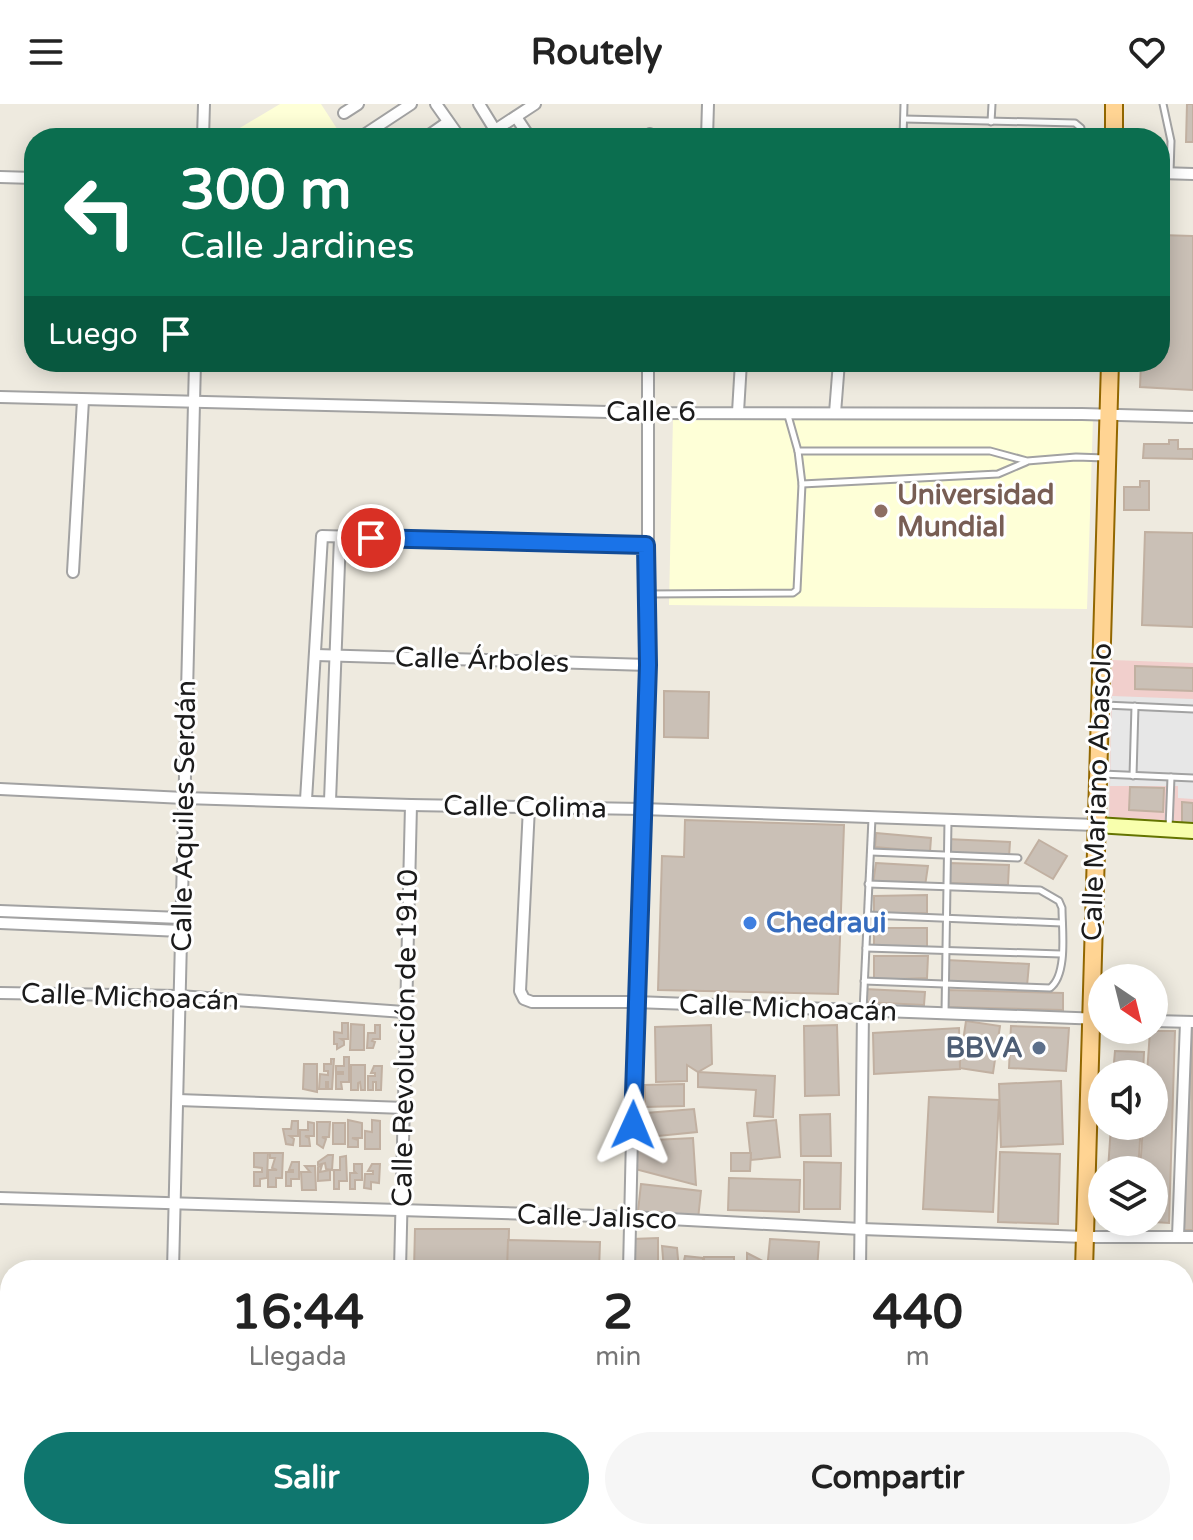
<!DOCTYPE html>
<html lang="es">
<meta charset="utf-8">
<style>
:root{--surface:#fff;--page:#f6f6f6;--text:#222;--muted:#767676;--accent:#0f766e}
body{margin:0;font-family:"Varela Round",sans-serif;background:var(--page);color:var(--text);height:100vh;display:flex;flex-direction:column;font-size:30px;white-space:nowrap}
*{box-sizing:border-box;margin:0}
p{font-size:26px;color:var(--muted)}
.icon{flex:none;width:44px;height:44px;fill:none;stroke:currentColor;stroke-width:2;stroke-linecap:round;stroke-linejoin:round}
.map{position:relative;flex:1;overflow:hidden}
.panel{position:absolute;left:0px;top:1156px;width:1194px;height:280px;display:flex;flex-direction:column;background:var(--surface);border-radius:32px 32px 0 0;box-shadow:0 4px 20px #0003}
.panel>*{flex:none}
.top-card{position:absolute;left:24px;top:24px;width:1146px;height:244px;border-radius:32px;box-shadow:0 4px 20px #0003;background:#0b6e4f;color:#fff;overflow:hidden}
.needle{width:52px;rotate:145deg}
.fabs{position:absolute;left:1088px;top:860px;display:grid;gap:16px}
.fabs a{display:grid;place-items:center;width:80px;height:80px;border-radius:50%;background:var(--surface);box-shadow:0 4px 20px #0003;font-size:40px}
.pin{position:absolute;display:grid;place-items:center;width:68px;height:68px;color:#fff;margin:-34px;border:4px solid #fff;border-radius:50%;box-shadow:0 2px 8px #0007}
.me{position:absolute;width:88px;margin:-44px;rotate:1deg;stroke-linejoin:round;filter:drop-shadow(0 0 6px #0008)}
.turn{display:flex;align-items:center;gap:28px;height:168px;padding:0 24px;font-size:36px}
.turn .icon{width:104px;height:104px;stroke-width:2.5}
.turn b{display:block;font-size:56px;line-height:68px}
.then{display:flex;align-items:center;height:76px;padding:0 24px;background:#0003;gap:16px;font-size:30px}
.eta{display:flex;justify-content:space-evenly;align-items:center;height:136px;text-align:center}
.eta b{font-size:48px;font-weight:700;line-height:56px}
.button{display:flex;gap:16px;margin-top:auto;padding:16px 24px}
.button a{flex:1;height:92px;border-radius:48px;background:var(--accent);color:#fff;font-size:32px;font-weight:700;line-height:92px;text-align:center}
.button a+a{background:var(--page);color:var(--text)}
header{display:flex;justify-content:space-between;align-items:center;height:104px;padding:0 24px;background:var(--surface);font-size:36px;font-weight:700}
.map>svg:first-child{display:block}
</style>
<header><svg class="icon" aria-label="menu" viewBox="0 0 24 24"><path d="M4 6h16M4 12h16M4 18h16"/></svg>Routely<svg class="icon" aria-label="heart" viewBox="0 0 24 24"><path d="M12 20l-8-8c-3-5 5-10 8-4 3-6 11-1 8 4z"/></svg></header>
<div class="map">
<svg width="1193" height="1436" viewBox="0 0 1193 1436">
<rect width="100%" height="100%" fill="#eeeadf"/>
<polygon fill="#f1cfcc" points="1112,556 1193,559 1193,719 1109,717"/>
<g fill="#feffd7">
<polygon points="280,0 321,0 343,34 223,34"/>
<polygon points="673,313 1093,313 1087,505 669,501"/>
</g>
<polygon fill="#e7e7e7" points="1112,592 1193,595 1193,695 1178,694 1178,682 1110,682"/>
<g fill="#cac0b6" stroke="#c1b0a1" stroke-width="2">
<polygon points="1187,0 1193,0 1193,38 1186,38"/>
<polygon points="1160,131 1193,132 1193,286 1140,283 1141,258 1160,258"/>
<polygon points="1169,336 1178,336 1178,345 1193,345 1193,355 1143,354 1144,340 1169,340"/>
<polygon points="1140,377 1149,377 1149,406 1124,406 1124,383 1140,383"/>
<polygon points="1145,428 1193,429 1193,523 1142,521"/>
<polygon points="1135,562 1193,564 1193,587 1135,585"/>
<polygon points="664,587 709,588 708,634 664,633"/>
<polygon points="1130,683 1164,684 1163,708 1129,706"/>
<polygon points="1182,698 1193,699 1193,719 1182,719"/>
<polygon points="685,716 844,721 838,890 658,886 662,752 684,753"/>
<polygon points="876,729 931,734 930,748 875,743"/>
<polygon points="947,735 1010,738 1009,753 947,750"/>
<polygon points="1039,736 1067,752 1053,775 1025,759"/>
<polygon points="876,759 928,762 925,782 873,779"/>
<polygon points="950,759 1009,761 1008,781 950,779"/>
<polygon points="927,791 927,809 874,810 874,792"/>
<rect x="874" y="824" width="53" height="19"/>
<polygon points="874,852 928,852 927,874 874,876"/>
<polygon points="946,856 1029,860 1027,882 945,879"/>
<polygon points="864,885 925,888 924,901 863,898"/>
<polygon points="946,886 1063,889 1063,906 945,903"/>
<polygon points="966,917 1000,922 993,969 959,964"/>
<polygon points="342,919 348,919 348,935 341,935 344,937 344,941 337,945 337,940 334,940 334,928 342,929"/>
<polygon points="351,920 364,921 364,946 350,946"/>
<polygon points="375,921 380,921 380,935 373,935 372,937 375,938 373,944 367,944 368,929 375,929"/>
<polygon points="711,921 712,960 698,968 687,961 687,977 656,978 655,923"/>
<polygon points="837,921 839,991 805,992 804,922"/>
<polygon points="1011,922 1069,924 1066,967 1009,964"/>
<polygon points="1192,923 1193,1126 1184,1126"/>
<polygon points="959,924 960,965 874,970 873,929"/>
<polygon points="1150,927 1175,927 1169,1119 1154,1118 1154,1066 1140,1066 1143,1022 1154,1022 1154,970 1147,970"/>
<polygon points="1115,947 1144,948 1143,970 1113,970"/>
<polygon points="344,953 349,953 349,978 341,978 342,985 336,985 336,970 343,970 343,968 336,968 336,962 344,962"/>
<polygon points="331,955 334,955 332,985 328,985 328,978 326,978 326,985 319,985 320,970 328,971 328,967 324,967 324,960 331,960"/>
<polygon points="304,960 317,960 317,988 303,985"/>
<polygon points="351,961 365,961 365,986 361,986 360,978 358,979 358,986 351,986"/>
<polygon points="374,962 382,962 381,986 376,986 376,978 373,978 373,986 368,986 368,972 375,972 375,969 371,969"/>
<polygon points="698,968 775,972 773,1013 754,1012 756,986 698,983"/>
<polygon points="1061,977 1063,1040 1001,1043 999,980"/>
<polygon points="684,980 684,1002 645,1003 645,981"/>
<polygon points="929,993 999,996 993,1108 923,1105"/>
<polygon points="694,1005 697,1028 648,1033 646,1009"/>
<polygon points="830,1010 831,1052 801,1052 800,1011"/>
<polygon points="348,1016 362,1019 362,1034 352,1034 358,1036 358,1043 348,1043"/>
<polygon points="372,1016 380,1017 380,1045 365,1045 365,1027 372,1028"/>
<polygon points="776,1016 780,1053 751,1056 747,1019"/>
<polygon points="292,1017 298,1017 298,1032 290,1032 294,1035 293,1041 286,1040 283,1025 291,1025"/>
<polygon points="308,1018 314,1019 314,1032 305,1032 309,1034 310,1042 300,1042 300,1026 308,1026"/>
<polygon points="317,1018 330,1018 329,1033 322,1033 326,1035 323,1044 317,1040"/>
<rect x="333" y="1019" width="12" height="21"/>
<polygon points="1111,1022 1141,1022 1138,1066 1108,1066"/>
<polygon points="693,1034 696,1081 635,1065 634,1037"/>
<polygon points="1000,1048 1060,1050 1058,1120 998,1118"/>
<polygon points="254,1049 268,1049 267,1074 260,1075 260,1082 254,1082 254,1068 262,1068 262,1064 254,1063"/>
<polygon points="270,1049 283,1049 282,1074 276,1074 276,1083 268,1083 268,1066 277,1066 272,1064 275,1054 270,1054"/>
<polygon points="731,1049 751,1049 750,1067 731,1067"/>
<polygon points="328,1051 333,1051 332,1066 326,1065 325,1059 318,1061 318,1058"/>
<polygon points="346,1052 347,1077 339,1077 339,1085 334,1085 334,1066 340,1066 340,1053"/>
<polygon points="292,1058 299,1058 299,1075 291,1075 291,1082 286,1082 286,1068 293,1068 293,1066 289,1066"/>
<polygon points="804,1058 841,1059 840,1105 804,1105"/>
<polygon points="354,1060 362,1060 362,1076 355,1076 355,1085 350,1085 350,1069 356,1069 354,1067"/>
<polygon points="372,1060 380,1060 379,1079 371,1078 371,1085 364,1084 365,1070 373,1070 373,1067 368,1067"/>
<polygon points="322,1061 320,1068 330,1066 330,1076 318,1077 318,1063"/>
<polygon points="305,1062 315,1062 316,1086 302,1086 301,1068 310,1068"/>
<polygon points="729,1074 800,1076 799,1108 728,1106"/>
<polygon points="641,1080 701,1087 698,1115 638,1107"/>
<polygon points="415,1125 509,1125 508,1166 414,1166"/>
<polygon points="658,1134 658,1166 633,1166 632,1135"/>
<polygon points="770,1135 819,1138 817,1166 767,1166"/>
<polygon points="508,1136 600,1138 599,1166 507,1166"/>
<polygon points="662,1142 677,1144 679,1166 664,1166"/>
<polygon points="747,1149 763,1157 763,1166 747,1166"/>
<polygon points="685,1152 703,1154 702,1166 682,1166"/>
<rect x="704" y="1153" width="30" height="13"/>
</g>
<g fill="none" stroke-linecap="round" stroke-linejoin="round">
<g stroke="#a2a2a2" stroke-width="9">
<g id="lane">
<polyline points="1163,0 1171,37 1170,69"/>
<polyline points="904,15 1075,19 1081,24 1080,34"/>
<polyline points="991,18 992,0"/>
<polyline points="903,34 904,0"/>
<polyline points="787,308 798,347 990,347 1027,357 1076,353 1106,354"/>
<polyline points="802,380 998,370 1026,358"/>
<polyline points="647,490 793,489 797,486 802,380 798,347"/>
<polyline points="1105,601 1193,605"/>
<polyline points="1102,670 1193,674"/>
<polyline points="1133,672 1135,602"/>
<polyline points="1169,724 1171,673"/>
<polyline points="871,748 1018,754"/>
<polyline points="868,811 1062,819"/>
<polyline points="866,844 1061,850"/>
<path d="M864 877 1050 884C1068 871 1062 825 1062 804L1059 797 1040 786 868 780"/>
<polyline points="863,907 872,714"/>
<polyline points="945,909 948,716"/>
</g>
</g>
<g stroke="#a2a2a2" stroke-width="14">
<g id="street">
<polyline points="436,0 460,34"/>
<polyline points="479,0 495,26"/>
<polyline points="344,9 358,0"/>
<polyline points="516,13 530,34"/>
<polyline points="361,33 411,0"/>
<polyline points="203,34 204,0"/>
<polyline points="425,34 448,18"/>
<polyline points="483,34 535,0"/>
<polyline points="644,34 650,30"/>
<polyline points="707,34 708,0"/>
<polyline points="1160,69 1193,70"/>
<polyline points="0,73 34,74"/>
<polyline points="0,293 648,309 1082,310 1193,313"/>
<polyline points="738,308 741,258"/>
<polyline points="835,309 839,258"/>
<polyline points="73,468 83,296"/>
<polyline points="316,551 648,561"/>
<polyline points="0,685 184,694 411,701 642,705 1096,721"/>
<polyline points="306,696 322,432 646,441"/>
<polyline points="330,697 340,433"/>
<polyline points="529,703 520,887 524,895 532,898 635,898 1102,915"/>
<polyline points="0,807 181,814"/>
<polyline points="0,819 181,827"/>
<polyline points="0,889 179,892 404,908"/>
<polyline points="1154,917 1193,918"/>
<polyline points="178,996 405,1004"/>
<polyline points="0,1094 631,1113 861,1125 1085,1133 1193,1133"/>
<polyline points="1178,1132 1186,918"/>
<polyline points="173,1166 195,258"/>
<polyline points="400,1166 411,701"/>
<polyline points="629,1166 635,898 648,561 648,258"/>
<polyline points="860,1166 863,907"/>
<polyline points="0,1290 10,1290"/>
<polyline points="1184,1334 1193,1334"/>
<polyline points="160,1436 160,1426"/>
<polyline points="390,1436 390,1426"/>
<polyline points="622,1436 622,1426"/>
<polyline points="851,1436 851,1426"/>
</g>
</g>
<g stroke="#647400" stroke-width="18">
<polyline id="secondary" points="1096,721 1193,727"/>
</g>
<g stroke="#926700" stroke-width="20">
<g id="primary">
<polyline points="1114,34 1114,0"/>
<polyline points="1084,1166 1110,258"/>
<polyline points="1074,1436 1075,1426"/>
</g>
</g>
<use href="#lane" stroke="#fff" stroke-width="5"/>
<use href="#street" stroke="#fff" stroke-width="10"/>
<use href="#secondary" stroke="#f8ffad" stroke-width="14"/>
<use href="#primary" stroke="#ffd493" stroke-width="16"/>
</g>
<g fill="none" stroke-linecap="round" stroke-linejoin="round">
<g stroke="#114b97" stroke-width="20">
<polyline id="route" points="371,434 646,441 648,561 633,1021"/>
</g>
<use href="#route" stroke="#1a73e8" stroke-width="14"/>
</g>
<circle fill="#8d6e63" stroke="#fff" stroke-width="3" cx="881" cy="407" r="8"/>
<circle fill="#3f7fe0" stroke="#fff" stroke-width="3" cx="750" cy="819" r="8"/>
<circle fill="#5c6f8a" stroke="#fff" stroke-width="3" cx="1039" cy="944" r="8"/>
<g text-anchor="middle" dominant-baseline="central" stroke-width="6" stroke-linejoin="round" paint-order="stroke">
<g font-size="28" fill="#1b1b1b" stroke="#fff">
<text x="651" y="308">Calle 6</text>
<text transform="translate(482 556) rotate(2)">Calle Árboles</text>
<text transform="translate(1097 688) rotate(-88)">Calle Mariano Abasolo</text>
<text transform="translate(525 703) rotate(1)">Calle Colima</text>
<text transform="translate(184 712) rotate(-89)">Calle Aquiles Serdán</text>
<text transform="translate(130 893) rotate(2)">Calle Michoacán</text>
<text transform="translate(788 904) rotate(2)">Calle Michoacán</text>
<text transform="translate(405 934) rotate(-89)">Calle Revolución de 1910</text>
<text transform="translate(597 1113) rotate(2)">Calle Jalisco</text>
</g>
<g font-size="28" font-weight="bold" fill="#785e54" stroke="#fff" text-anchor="start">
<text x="897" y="391">Universidad<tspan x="897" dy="32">Mundial</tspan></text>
</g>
<g font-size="28" font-weight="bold" fill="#366cbe" stroke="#fff" text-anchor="start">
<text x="766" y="819">Chedraui</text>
</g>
<g font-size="28" font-weight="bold" fill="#4e5e75" stroke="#fff" text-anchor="end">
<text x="1023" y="944">BBVA</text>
</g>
</g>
</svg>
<div class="fabs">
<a><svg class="needle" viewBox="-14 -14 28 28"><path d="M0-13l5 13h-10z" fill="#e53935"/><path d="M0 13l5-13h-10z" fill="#767676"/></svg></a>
<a><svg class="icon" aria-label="sound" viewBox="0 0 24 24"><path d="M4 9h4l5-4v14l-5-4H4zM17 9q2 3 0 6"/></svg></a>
<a><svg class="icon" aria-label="layers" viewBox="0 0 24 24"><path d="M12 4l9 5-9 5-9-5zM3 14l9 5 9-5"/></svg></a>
</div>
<div class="pin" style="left:371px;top:434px;background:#d93025"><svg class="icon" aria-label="arrive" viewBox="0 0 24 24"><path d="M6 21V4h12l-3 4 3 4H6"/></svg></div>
<svg class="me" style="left:633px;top:1021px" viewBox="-20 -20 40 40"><path d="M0-17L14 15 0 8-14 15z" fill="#1a73e8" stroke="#fff" stroke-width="4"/></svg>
<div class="top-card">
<div class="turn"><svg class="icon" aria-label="left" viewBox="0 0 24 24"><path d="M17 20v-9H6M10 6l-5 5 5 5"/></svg><div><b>300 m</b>Calle Jardines</div></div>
<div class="then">Luego<svg class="icon" aria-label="arrive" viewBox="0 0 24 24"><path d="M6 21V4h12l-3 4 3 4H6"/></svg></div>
</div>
<section class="panel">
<div class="eta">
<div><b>16:44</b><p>Llegada</p></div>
<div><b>2</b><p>min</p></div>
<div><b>440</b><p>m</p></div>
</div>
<div class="button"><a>Salir</a><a>Compartir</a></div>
</section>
</div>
